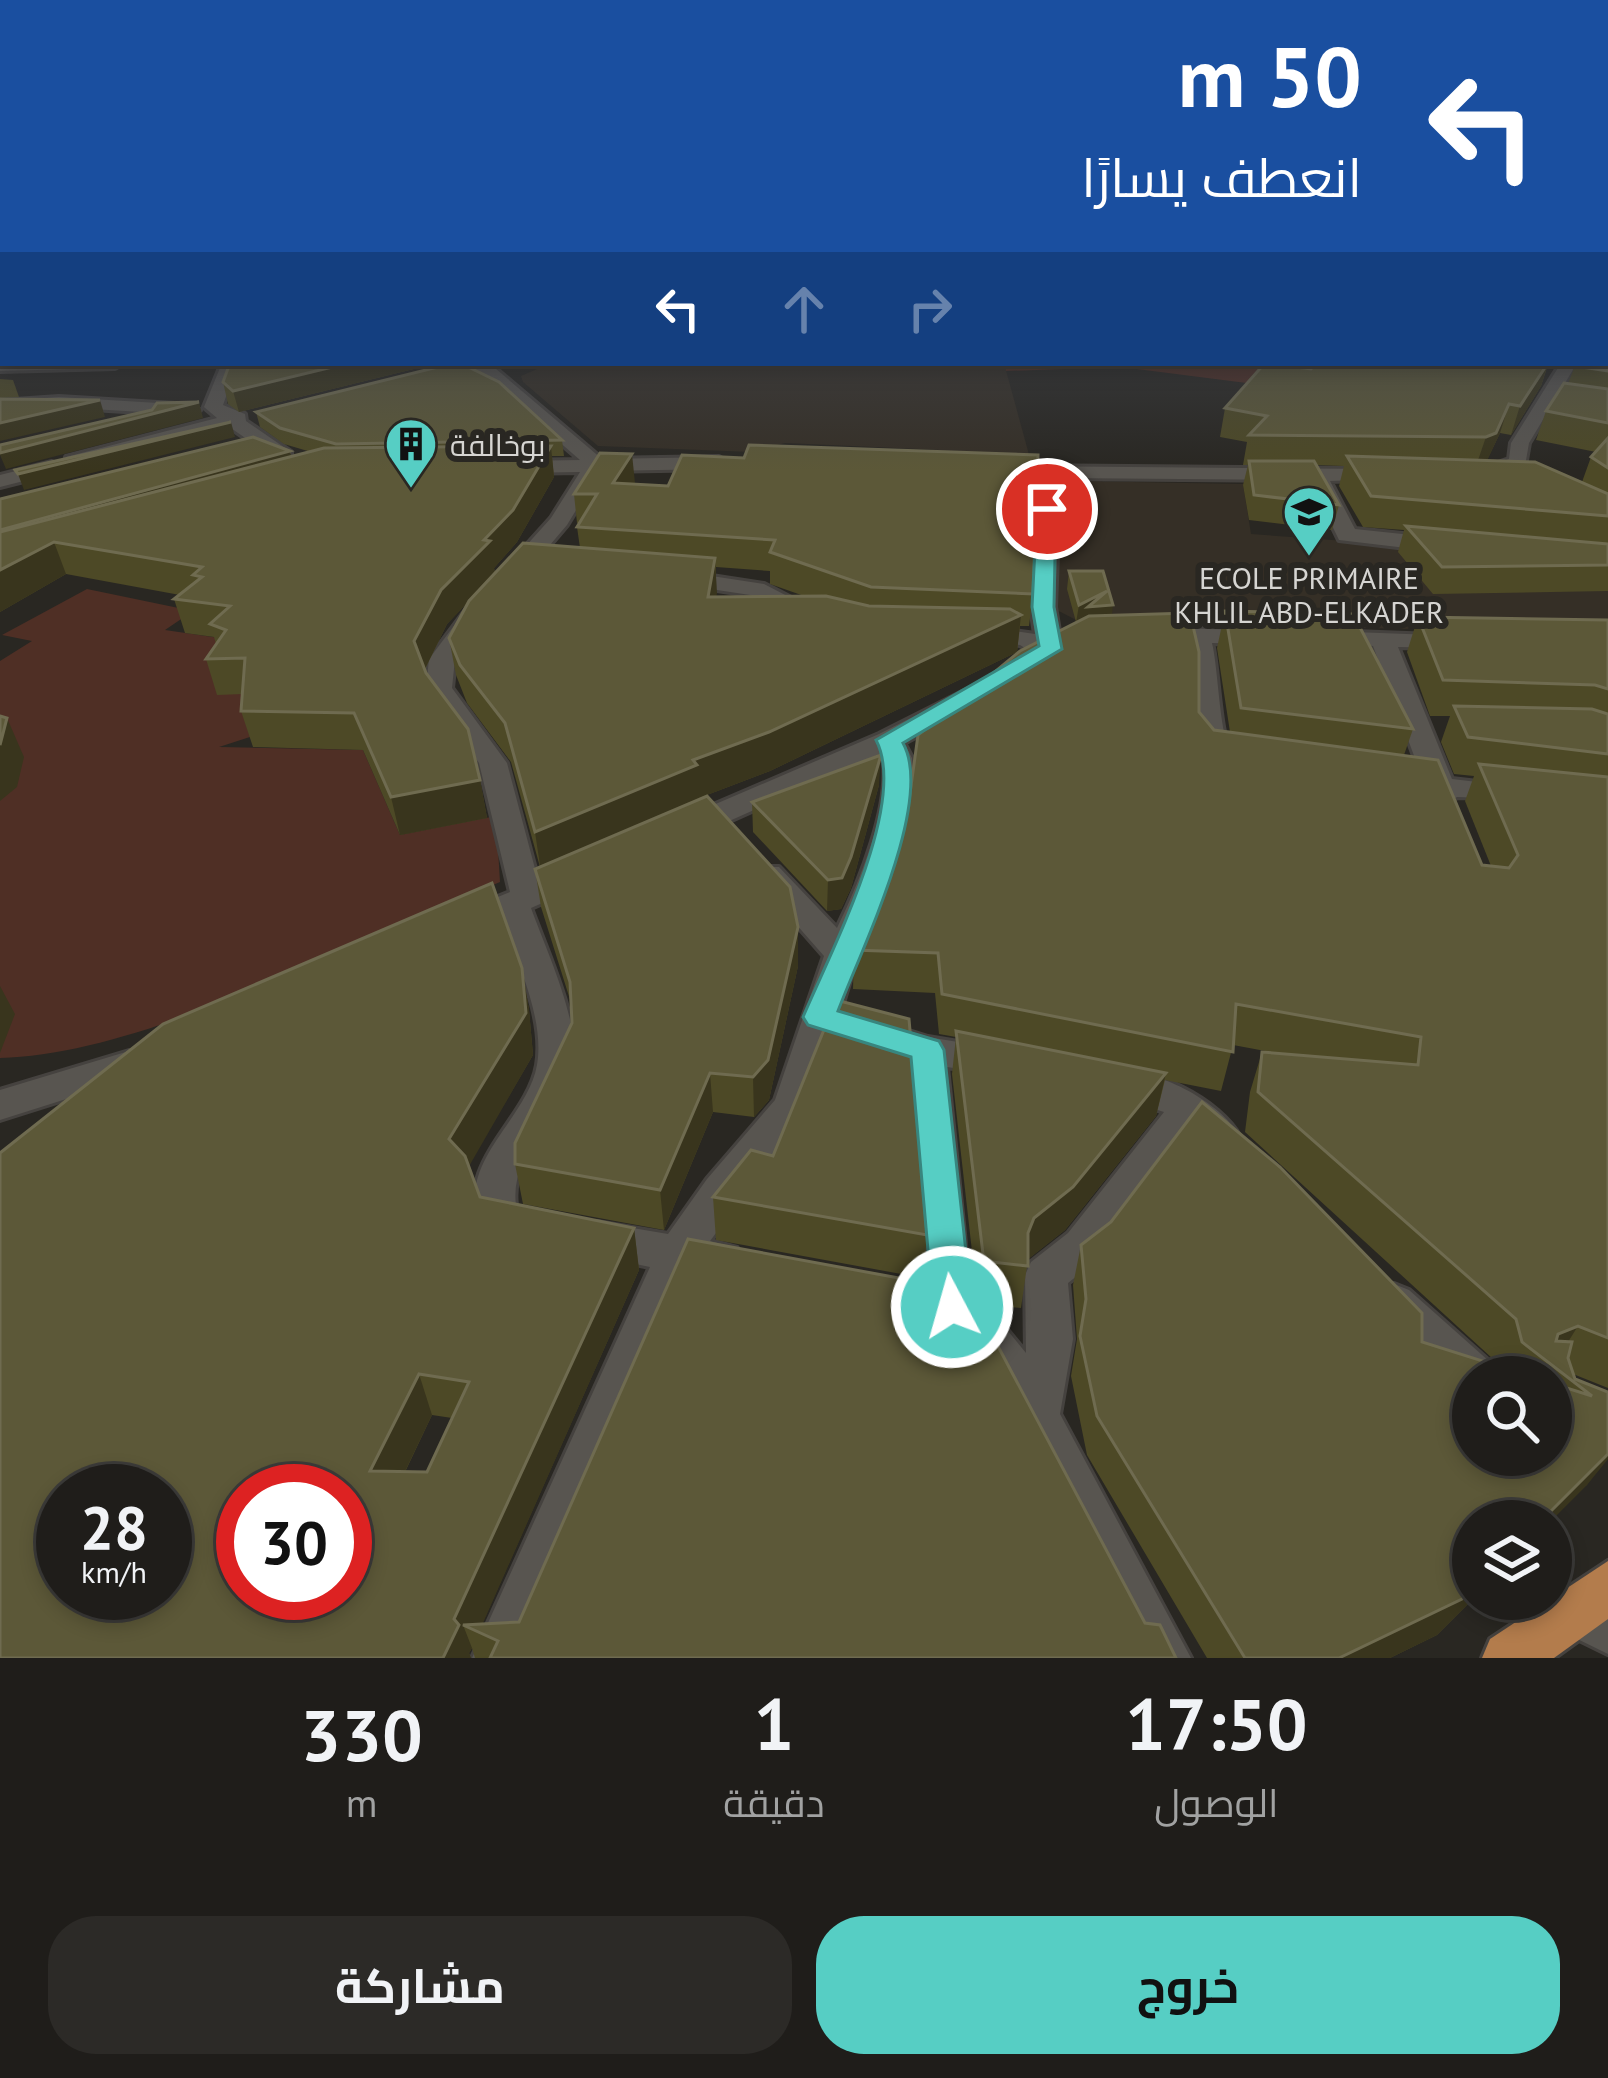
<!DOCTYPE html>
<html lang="ar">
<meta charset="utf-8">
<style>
:root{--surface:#1f1d1a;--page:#2c2a27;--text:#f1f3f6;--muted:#a1a2a2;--line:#3c3b39;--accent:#56cec4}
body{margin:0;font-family:"PT Sans",Cairo,sans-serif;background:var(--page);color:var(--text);direction:rtl;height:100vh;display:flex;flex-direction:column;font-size:45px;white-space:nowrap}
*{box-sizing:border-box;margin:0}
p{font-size:39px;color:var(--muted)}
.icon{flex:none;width:66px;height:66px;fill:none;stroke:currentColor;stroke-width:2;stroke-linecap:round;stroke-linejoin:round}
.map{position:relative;height:1658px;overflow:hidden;direction:ltr}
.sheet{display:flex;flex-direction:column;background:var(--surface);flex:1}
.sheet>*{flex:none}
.guide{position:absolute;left:0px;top:0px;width:1608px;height:366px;box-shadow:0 6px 18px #0003,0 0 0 3px var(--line);direction:rtl;background:#1a4fa0;color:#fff;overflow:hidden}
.tools{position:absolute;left:1452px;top:1356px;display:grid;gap:24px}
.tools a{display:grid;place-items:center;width:120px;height:120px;border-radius:50%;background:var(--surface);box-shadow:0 6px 18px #0003,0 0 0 3px var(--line);font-size:60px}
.speed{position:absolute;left:36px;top:1464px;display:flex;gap:24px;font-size:60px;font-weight:700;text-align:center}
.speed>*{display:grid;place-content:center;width:156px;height:156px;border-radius:50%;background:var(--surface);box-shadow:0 6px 18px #0003,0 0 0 3px var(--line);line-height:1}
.speed small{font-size:30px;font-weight:400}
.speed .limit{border:18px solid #d22;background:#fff;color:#111}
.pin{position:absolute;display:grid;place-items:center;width:102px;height:102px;color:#fff;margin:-51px;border:6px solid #fff;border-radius:50%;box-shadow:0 3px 12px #0007}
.me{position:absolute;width:132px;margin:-66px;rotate:354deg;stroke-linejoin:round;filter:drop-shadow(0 0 9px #0008)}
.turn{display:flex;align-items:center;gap:42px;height:252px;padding:0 48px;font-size:54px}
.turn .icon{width:156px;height:156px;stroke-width:2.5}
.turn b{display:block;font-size:84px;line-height:102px}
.lanes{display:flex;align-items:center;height:114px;padding:0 48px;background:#0003;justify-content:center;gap:60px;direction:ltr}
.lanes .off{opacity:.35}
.eta{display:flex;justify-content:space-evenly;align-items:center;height:204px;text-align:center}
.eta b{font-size:72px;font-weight:700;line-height:84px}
.cta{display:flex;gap:24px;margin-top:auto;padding:24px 48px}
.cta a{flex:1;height:138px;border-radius:48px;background:var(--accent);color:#111;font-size:48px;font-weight:700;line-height:138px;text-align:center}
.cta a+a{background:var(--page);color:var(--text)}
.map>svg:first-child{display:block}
</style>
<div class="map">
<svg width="1608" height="1658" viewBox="0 0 1608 1658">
<rect width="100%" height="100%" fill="#292722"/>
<g fill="#352f26">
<polygon points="551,363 1004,363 1031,462 972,461 940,450 785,443 752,452 598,446 523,382 521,376"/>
<polygon points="1078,481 1243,484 1251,534 1608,560 1608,632 1413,621 1408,629 1078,621 1051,607 1055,488"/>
</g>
<g fill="#4f2f25">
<polygon points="1004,363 1335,363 1310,391 1121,367 1006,371"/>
<path d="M87 589 193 611 165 630 240 641 218 694 256 693 253 736 219 747 363 750 400 835 496 816 500 882C363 940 144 1055 0 1058V661L32 641 2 635Z"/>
</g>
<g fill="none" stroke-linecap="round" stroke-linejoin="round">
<g stroke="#45423f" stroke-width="6">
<g id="minor">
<polygon points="0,361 3,363 123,363 115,368 0,371"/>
<polygon points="222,363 238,363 223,405 245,414 246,421 291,452 291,460 277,460 228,426 76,463 66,457 217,418 204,407"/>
<polygon points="458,363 489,363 602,459 719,457 729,463 719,469 600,471 567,525 521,579 505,579 505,569 551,518 580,472 515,473 505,467 515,461 580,460 475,369 425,382 416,377"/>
<polygon points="1561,363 1577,363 1529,443 1525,466 1478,478 1478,470 1509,459 1511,443"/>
<polygon points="59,397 191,405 200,410 191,415 59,407 0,411 0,401"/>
<polygon points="52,462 62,468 59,472 0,487 0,475"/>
<polygon points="1001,466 1379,469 1386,471 1386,479 1330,481 1355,529 1440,538 1451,545 1440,552 1339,540 1310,480 1060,478 1055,607 1062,649 1044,660 1020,645 981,640 969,633 981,626 1035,634 1031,607 1040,478 994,476 994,468"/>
<polygon points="679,571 764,584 822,614 810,621 750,595 671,583 671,573"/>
<path d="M476 605 488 612 455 659 452 688 507 763 538 880 577 866 593 876 588 883 531 908C546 950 582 1025 573 1069 563 1117 509 1153 516 1205L530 1213 536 1225 530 1237 515 1243 482 1226C452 1164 527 1121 537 1065 545 1019 517 962 503 920L466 934 454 931 450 923 454 915 510 892 479 763 426 688 429 659 468 607Z"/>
<path d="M1158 628 1260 630 1272 637 1260 644 1212 643C1219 672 1219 739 1233 757L1229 763H1209L1196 748V687L1187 643 1149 640V630Z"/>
<polygon points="1326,631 1461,636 1461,646 1452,648 1398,647 1452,779 1520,787 1524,793 1520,799 1457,797 1444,804 1429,794 1399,790 1395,784 1399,778 1422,777 1373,646 1317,643 1317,633"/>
<path d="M986 680 995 682 999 688 995 694 904 743 912 758 914 788 884 897 858 954 811 1107 710 1241 737 1248 743 1261 737 1274 722 1279 690 1274 526 1658H472L650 1267 582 1253 576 1240 582 1227 597 1222 668 1234 707 1179 775 1100 824 956 752 874 757 867H779L837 928C858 886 894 799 882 753L698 835 687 837 672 828 676 821 879 734Z"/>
<path d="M871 1019 928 1037 1006 1050 1011 1060 1006 1070 993 1074 947 1067 972 1312 995 1315 1026 1353 1025 1275 1031 1262 1068 1233 1164 1112 1110 1095 1104 1085 1110 1075C1149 1062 1222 1102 1240 1137L1235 1148 1221 1152 1191 1134 1098 1259 1068 1283 1073 1339 1060 1414 1191 1658H1135L989 1374 963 1343 959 1324 937 1321 930 1307 910 1058 858 1041 853 1032 858 1023Z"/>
<polygon points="129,1051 142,1055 147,1065 142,1075 0,1120 0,1090"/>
<polygon points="1394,1284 1409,1290 1490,1362 1497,1377 1473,1377 1473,1398 1458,1392 1379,1318 1372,1304 1379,1290"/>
<polygon points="1576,1584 1608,1599 1608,1654 1557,1629 1550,1610 1557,1591"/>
</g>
</g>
<g stroke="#45423f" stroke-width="6">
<polygon id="major" points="1608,1561 1608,1619 1554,1658 1482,1658 1490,1639"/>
</g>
<use href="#minor" fill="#585550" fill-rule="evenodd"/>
<use href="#major" fill="#b37c4c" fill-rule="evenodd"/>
</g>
<g fill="#4d4926" fill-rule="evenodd">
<rect x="0" y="239" width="3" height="120"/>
<polygon points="1608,239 1608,591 1433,594 1398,552 1404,530 1363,527 1339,486 1344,466 1317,465 1339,505 1332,530 1249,520 1243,485 1248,465 1243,465 1247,442 1220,437 1225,408 1311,369 1317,363 1557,363 1552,369 1547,368 1541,386 1511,435 1500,433 1487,460 1582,482 1591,457 1596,452 1536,440 1546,411 1568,384 1576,363 1605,363"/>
<polygon points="230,363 438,363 239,412 228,404 223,382"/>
<polygon points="0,379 13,380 19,397 0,398"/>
<path d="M256 412 562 440 564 456H552L554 477 517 542 494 568 495 573 580 548 577 527 579 523H577L574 494 635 483 1033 594 1029 626H1020L1017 652 770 771 699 798 798 966 769 1100 754 1117 713 1112 664 1230 523 1204 515 1164 572 1023V1006L541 907 535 869 540 867 511 762 467 703 456 675 449 638 468 602 447 624 425 669 480 780 487 818 400 835 363 750 253 747 241 711 243 694 217 695 206 659 216 644 214 637 185 633 174 599 180 595 66 574 0 612V499L291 457 311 452 284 444 260 427ZM716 567 770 571V584L804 596 716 597Z"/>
<path d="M1069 571 1112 615 1214 730 1230 732 1217 648 1225 611 1413 729 1404 755 1482 865 1491 866 1465 801 1474 776 1454 774 1441 742 1450 716H1430L1407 652 1418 617 1608 620V1388L1573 1374 1575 1379 1608 1392 1587 1485 1473 1521V1599L1437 1635 1390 1658H1207L1087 1455 1071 1376 1077 1339 1073 1285 1081 1245 1422 1342 1494 1365 1493 1359 1245 1132 1250 1092 1262 1052 1281 1054 1233 1045 1221 1091 1165 1080 1156 1116 1065 1230 1028 1259 1021 1308 986 1305 977 1296 952 1074 956 1037 939 1034 935 993 853 989 854 950 1076 622 1067 589ZM1473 1377H1551V1455Z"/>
<polygon points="879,785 851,888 841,909 827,911 753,832 752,802"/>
<path d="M522 968 529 1010 533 1055 468 1166 480 1197 634 1228 639 1270 482 1624 1145 1623 1176 1658H475L472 1648 469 1653 471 1658H0ZM432 1415 452 1418 427 1472H405Z"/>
<polygon points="773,1156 927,1235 923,1278 716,1240 713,1197"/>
</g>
<g fill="#39351d">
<polygon points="349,363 438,363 239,412 233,391"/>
<polygon points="1548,363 1541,386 1511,435 1520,406"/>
<polygon points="100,400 105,417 0,441 0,423"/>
<polygon points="199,402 203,418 6,469 0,455 0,453"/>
<polygon points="1509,404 1500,433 1486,463 1476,466 1486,437"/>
<polygon points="231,422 235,437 24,490 18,474"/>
<polygon points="551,446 554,477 517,542 494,568 495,574 447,624 421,677 414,641 441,590 484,540"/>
<polygon points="290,451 294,467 0,548 0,530"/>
<polygon points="632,454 635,483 615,512 613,483"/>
<polygon points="54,542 66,574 0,612 0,570"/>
<polygon points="715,558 717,593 710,633 708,597"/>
<polygon points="1107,591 1113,605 1111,623 1076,623 1079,605"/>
<polygon points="1021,615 1017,652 770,771 699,798 700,805 541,872 535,832"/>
<polygon points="7,718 24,757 17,787 0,801 0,745"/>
<polygon points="881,755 879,785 851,888 841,909 827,911 828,880"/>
<polygon points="480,780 487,818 400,835 391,797"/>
<polygon points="798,927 798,966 769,1100 754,1117 753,1077"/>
<polygon points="522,968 529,1010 533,1055 460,1182 449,1139"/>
<polygon points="0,986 15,1014 0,1053"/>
<polygon points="710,1073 713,1112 664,1230 660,1190"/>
<polygon points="1166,1073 1156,1116 1065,1230 1027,1260 1028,1233 1034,1218"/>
<polygon points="634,1228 639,1270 479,1632 463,1625 472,1648 469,1653 471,1658 443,1658 454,1619"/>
<polygon points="1578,1326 1553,1366 1558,1334"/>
<polygon points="419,1374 432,1415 386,1511 370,1471"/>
<polygon points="1608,1454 1608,1459 1587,1485 1551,1521 1541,1521"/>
<polygon points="1473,1588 1473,1599 1437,1635 1390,1658 1339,1658"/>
</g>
<g fill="#5c5838" stroke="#6f6b50" stroke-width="3" fill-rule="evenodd">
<rect x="0" y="239" width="3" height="100"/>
<polygon points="1605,239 1608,239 1608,371 1575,366 1576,363 1605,363"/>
<polygon points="230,363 349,363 233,391 223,382"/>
<polygon points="454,363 460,363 499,382 562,440 336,444 280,428 256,412"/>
<polygon points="1265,363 1311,369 1317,363 1548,363 1520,406 1509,404 1496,433 1486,437 1249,435 1267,416 1225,408"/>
<polygon points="1564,383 1608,389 1608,423 1546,411"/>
<polygon points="0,399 100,400 0,423"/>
<polygon points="199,402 0,453 0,445 152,410 157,403"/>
<polygon points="231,422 18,474 15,470"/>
<polygon points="253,437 290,451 0,530 0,499"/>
<polygon points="1608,438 1608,468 1591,457"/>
<polygon points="749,445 1038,455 1033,594 871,587 770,552 775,540 577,527 597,494 574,494 600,453 632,454 613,483 668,486 682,455 744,458"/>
<polygon points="551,446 513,510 484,540 490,541 441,590 414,641 426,673 468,729 480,780 391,797 354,713 241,711 245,658 206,659 226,630 210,624 230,606 174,599 202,577 193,575 202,567 54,542 0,570 0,532 324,448"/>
<polygon points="1347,456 1535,462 1608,494 1608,516 1371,496"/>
<polygon points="1249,461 1314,461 1339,505 1254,495"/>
<polygon points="1406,526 1608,544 1608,565 1442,567"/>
<polygon points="523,543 715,558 708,597 826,596 869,606 1010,609 1021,615 769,732 693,760 697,765 535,832 505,723 460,665 449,638 469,601"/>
<polygon points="1069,571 1103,571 1113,605 1088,607 1107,591 1079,605"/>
<polygon points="1225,611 1353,614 1413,729 1241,708"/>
<polygon points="1190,613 1199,652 1199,712 1214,730 1438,760 1482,865 1509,868 1518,855 1479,764 1608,777 1608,1338 1578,1326 1558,1334 1556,1341 1572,1342 1568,1358 1575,1379 1608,1392 1608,1454 1541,1521 1473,1521 1473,1588 1462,1599 1339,1658 1245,1658 1097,1416 1080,1336 1086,1299 1081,1245 1111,1222 1202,1102 1280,1167 1422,1313 1422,1342 1533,1377 1473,1377 1473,1455 1551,1455 1551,1383 1592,1396 1522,1342 1516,1319 1258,1092 1262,1052 1418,1065 1421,1037 1236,1004 1233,1052 942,994 938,953 854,950 909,801 918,735 1020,651 1089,616"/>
<polygon points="1418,617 1608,620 1608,689 1595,685 1443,680"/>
<polygon points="1454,706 1592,709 1608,714 1608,754 1468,737"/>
<polygon points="0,716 7,718 0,745"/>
<polygon points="881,755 851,857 842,878 828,880 752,802"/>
<polygon points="707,796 790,887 798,927 768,1060 753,1077 710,1073 660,1190 515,1164 515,1143 572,1023 570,982 535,869"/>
<path d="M492 883 522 968 526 1013 449 1139 465 1156 480 1197 634 1228 454 1619 459 1625 443 1658H0V1153L163 1024ZM419 1374 469 1382 427 1472 370 1471ZM63 1491H165V1593H63ZM243 1491H345V1593H243Z"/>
<polygon points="836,1000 909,1019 927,1235 713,1197 751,1150 773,1156"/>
<polygon points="956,1031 1166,1073 1073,1187 1034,1218 1028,1233 1028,1266 992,1262 983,1254"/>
<polygon points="688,1239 942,1286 992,1335 1145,1623 1160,1625 1176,1658 490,1658 498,1641 463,1625 519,1622"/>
</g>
<linearGradient id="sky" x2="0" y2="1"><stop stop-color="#171513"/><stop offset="0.51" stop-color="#43474f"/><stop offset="1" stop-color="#43474f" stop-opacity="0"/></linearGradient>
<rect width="1608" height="471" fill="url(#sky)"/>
<path fill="#56cec4" stroke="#38867f" stroke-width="3" d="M1047 504 1056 509 1054 607 1062 649 903 743C935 801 861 950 838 1011L939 1041 944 1050 972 1307 967 1319 952 1325 938 1319 933 1307 911 1057 808 1025 803 1017C830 953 909 803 876 740L1039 646 1032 607 1037 509Z"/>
<defs>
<g id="building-pin" transform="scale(2.7)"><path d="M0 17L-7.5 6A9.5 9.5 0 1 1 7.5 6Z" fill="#56cec4" stroke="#292722"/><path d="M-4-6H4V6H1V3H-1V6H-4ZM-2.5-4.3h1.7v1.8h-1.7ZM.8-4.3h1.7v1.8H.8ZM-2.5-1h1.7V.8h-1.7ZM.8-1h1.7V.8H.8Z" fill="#111"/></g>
<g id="school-pin" transform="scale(2.7)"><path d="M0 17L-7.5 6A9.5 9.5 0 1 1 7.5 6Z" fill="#56cec4" stroke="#292722"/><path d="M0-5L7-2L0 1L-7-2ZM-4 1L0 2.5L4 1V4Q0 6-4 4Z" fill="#111"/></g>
</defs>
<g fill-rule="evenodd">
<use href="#building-pin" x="411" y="444"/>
<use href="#school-pin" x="1309" y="512"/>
</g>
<g text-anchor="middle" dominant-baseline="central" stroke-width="12" stroke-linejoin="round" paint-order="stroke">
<g font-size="30" fill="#d6d5d2" stroke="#292722" text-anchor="start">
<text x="450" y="444">بوخالفة</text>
<text x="1309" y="577" text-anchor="middle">ECOLE PRIMAIRE<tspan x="1309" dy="34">KHLIL ABD-ELKADER</tspan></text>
</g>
</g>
</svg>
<div class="tools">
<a><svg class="icon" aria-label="search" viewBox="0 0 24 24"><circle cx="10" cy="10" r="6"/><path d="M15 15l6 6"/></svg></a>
<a><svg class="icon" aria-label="layers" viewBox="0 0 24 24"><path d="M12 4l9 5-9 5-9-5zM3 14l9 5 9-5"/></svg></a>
</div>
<div class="speed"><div>28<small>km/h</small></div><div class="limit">30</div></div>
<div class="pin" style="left:1047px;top:509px;background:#d93025"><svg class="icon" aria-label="arrive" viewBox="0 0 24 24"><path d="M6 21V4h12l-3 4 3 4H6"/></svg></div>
<svg class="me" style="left:952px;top:1307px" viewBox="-20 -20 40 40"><circle r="17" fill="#56cec4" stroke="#fff" stroke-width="3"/><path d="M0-11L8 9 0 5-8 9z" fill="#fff"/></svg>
<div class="guide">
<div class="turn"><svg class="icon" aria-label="left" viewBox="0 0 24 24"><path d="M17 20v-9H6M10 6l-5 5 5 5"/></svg><div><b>50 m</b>انعطف يسارًا</div></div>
<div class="lanes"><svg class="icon" aria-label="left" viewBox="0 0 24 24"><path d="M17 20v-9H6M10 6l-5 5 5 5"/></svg><svg class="icon off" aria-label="ahead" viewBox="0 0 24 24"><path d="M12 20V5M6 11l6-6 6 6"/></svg><svg class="icon off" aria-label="right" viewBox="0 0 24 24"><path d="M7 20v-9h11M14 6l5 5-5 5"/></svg></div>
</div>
</div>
<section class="sheet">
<div class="eta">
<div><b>17:50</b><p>الوصول</p></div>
<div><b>1</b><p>دقيقة</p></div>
<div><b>330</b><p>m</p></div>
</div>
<div class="cta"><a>خروج</a><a>مشاركة</a></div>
</section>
